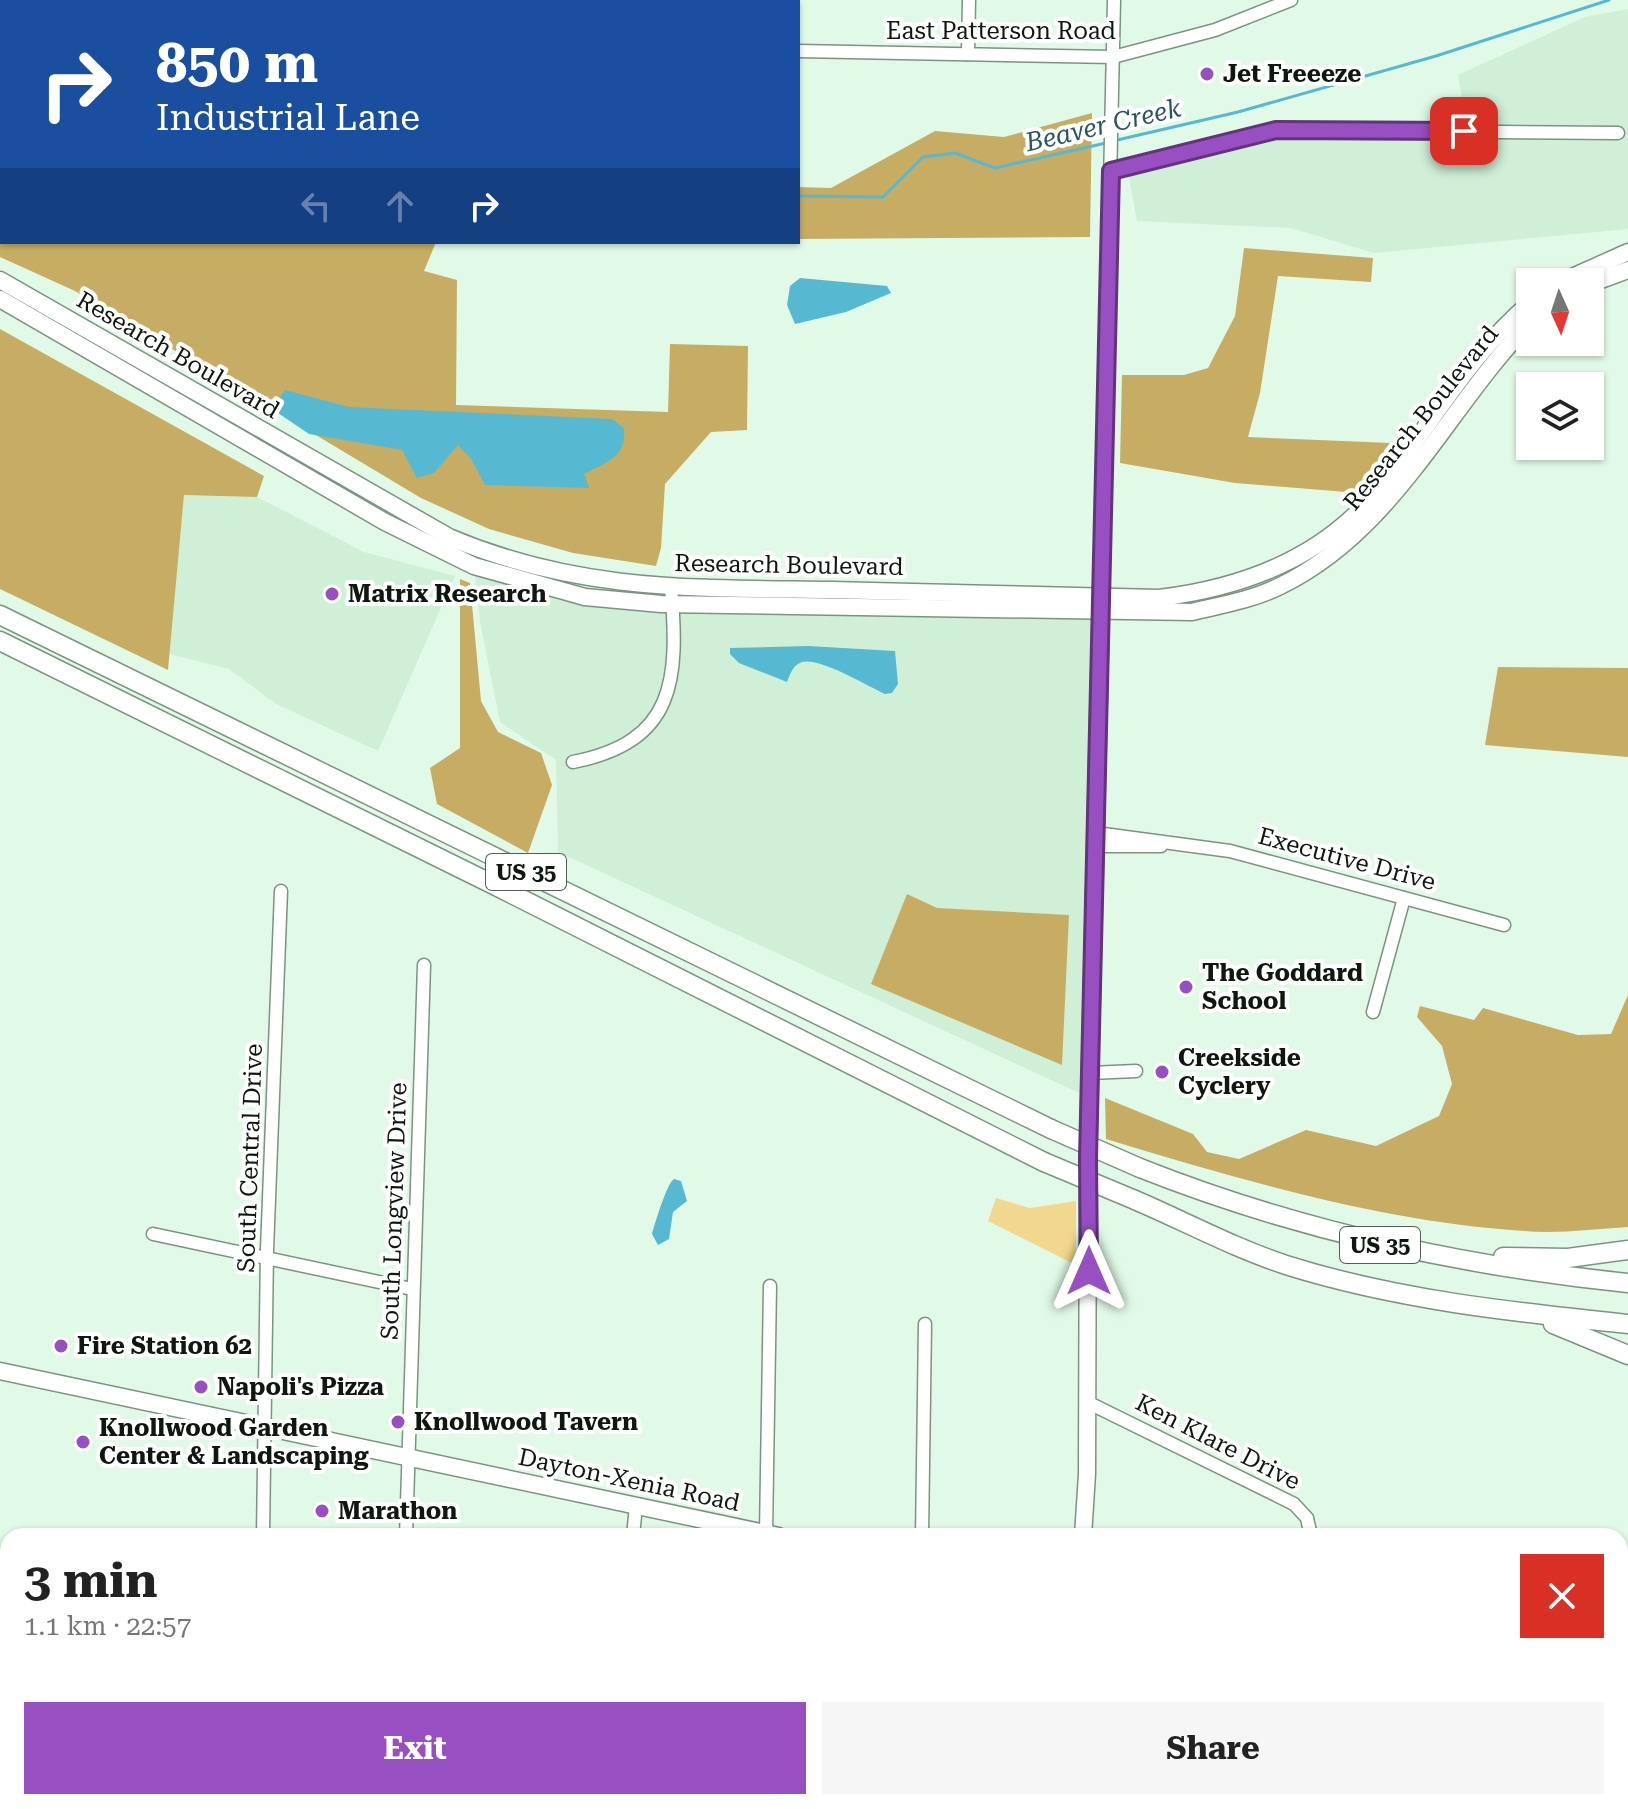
<!DOCTYPE html>
<meta charset="utf-8">
<style>
:root{--surface:#fff;--page:#f6f6f6;--text:#222;--muted:#767676;--accent:#984fc2}
body{margin:0;font-family:"Roboto Serif",serif;background:var(--page);color:var(--text);height:100vh;display:flex;flex-direction:column;font-size:30px;white-space:nowrap}
*{box-sizing:border-box;margin:0}
p{font-size:26px;color:var(--muted)}
.icon{flex:none;width:44px;height:44px;fill:none;stroke:currentColor;stroke-width:2;stroke-linecap:round;stroke-linejoin:round}
.map{position:relative;flex:1;overflow:hidden}
.sheet{position:absolute;left:0px;top:1528px;width:1628px;height:282px;display:flex;flex-direction:column;background:var(--surface);border-radius:24px 24px 0 0;box-shadow:0 2px 6px #0004}
.sheet>*{flex:none}
.top-card{position:absolute;left:0px;top:0px;width:800px;height:244px;box-shadow:0 2px 6px #0004;background:#1a4fa0;color:#fff;overflow:hidden}
.needle{width:52px;rotate:177deg}
.controls{position:absolute;left:1516px;top:268px;display:grid;gap:16px}
.controls a{display:grid;place-items:center;width:88px;height:88px;border-radius:0px;background:var(--surface);box-shadow:0 2px 6px #0004;font-size:40px}
.pin{position:absolute;display:grid;place-items:center;width:68px;height:68px;color:#fff;margin:-34px;border-radius:16px;box-shadow:0 4px 12px #0006}
.me{position:absolute;width:88px;margin:-44px;rotate:0deg;stroke-linejoin:round;filter:drop-shadow(0 0 6px #0008)}
.turn{display:flex;align-items:center;gap:28px;height:168px;padding:0 24px;font-size:36px}
.turn .icon{width:104px;height:104px;stroke-width:2.5}
.turn b{display:block;font-size:56px;line-height:68px}
.lanes{display:flex;align-items:center;height:76px;padding:0 24px;background:#0003;justify-content:center;gap:40px;direction:ltr}
.lanes .off{opacity:.35}
.round{display:grid;place-items:center;flex:none;width:84px;height:84px;border-radius:0px;background:var(--page)}
.overview{display:flex;align-items:center;justify-content:space-between;height:136px;padding:0 24px}
h1{font-size:48px;font-weight:700;line-height:60px}
.primary-button{display:flex;gap:16px;margin-top:auto;padding:16px 24px}
.primary-button a{flex:1;height:92px;border-radius:0px;background:var(--accent);color:#fff;font-size:32px;font-weight:700;line-height:92px;text-align:center}
.primary-button a+a{background:var(--page);color:var(--text)}
.map>svg:first-child{display:block}
</style>
<div class="map">
<svg width="1628" height="1809" viewBox="0 0 1628 1809">
<rect width="100%" height="100%" fill="#e1fae7"/>
<g fill="#cfefd7">
<polygon points="1628,9 1628,229 1374,253 1291,228 1137,221 1126,161 1270,124 1466,127 1458,75 1585,17"/>
<polygon points="184,495 257,497 364,552 455,576 378,751 276,704 229,669 169,654"/>
<polygon points="474,566 585,597 1101,610 1090,1098 558,852 556,760 500,722 480,621"/>
</g>
<polygon fill="#f2d88f" points="996,1198 1030,1208 1076,1201 1076,1265 988,1221"/>
<g fill="#c7ad63">
<polygon points="1092,113 1090,237 798,239 798,187 831,188 935,131 1004,137"/>
<polygon points="0,158 2,242 436,242 424,271 457,280 456,405 668,412 670,344 748,346 747,430 711,432 665,484 661,548 656,566 573,553 489,529 421,498 75,291 0,257"/>
<polygon points="1244,248 1373,258 1371,282 1278,276 1260,393 1248,437 1391,443 1358,493 1235,483 1120,463 1122,375 1184,375 1208,368 1235,316"/>
<polygon points="0,329 264,476 257,497 184,495 168,670 0,589"/>
<polygon points="460,579 470,583 481,701 498,732 541,753 552,785 528,853 437,804 430,768 460,748"/>
<polygon points="1498,667 1628,668 1628,757 1485,745"/>
<polygon points="907,894 937,908 1069,915 1062,1065 871,984"/>
<path d="M1628 995V1227C1594 1229 1558 1234 1524 1231 1381 1222 1242 1180 1106 1139L1105 1098 1193 1134 1207 1152 1239 1159 1306 1130 1376 1146 1439 1116 1452 1084 1442 1046 1417 1017 1420 1006 1474 1020 1483 1008 1578 1035 1611 1034Z"/>
</g>
<g fill="#56b9d1">
<polygon points="800,278 887,286 891,293 846,312 795,324 787,305 790,286"/>
<path d="M285 390 349 407 612 419 624 428C627 457 606 463 584 474L589 488 485 485 471 459 458 445 434 473 417 478 402 450 309 434 272 409Z"/>
<path d="M808 646 895 651 898 684 892 693 885 694C868 686 819 657 802 662 793 665 790 674 787 682L739 663 730 654V648Z"/>
<path d="M674 1179 681 1181 687 1201 673 1212 669 1239 658 1245 652 1234C655 1223 667 1183 674 1179Z"/>
</g>
<g fill="none" stroke-linecap="round" stroke-linejoin="round">
<g stroke="#56b9d1" stroke-width="3">
<polyline points="1113,141 1238,112 1436,56 1609,0"/>
<polyline points="0,171 2,171"/>
<polyline points="798,196 883,197 923,157 955,153 995,168 1106,143"/>
</g>
<g stroke="#7c9382" stroke-width="15">
<g id="minor">
<polyline points="139,2 139,0"/>
<polyline points="278,2 278,0"/>
<polyline points="510,2 510,0"/>
<polyline points="0,28 2,28"/>
<polyline points="798,51 1113,57 1215,30 1291,0"/>
<polyline points="968,54 969,0"/>
<polyline points="1111,171 1276,130 1618,133"/>
<polyline points="1101,596 1114,0"/>
<path d="M573 762C676 742 679 679 671 587"/>
<polyline points="1096,833 1230,851 1504,925"/>
<polyline points="1096,846 1161,846"/>
<polyline points="1373,1012 1404,898"/>
<polyline points="1090,1073 1136,1071"/>
<polyline points="153,1234 412,1289"/>
<polyline points="1089,1403 1294,1504 1307,1518 1311,1536"/>
<polyline points="766,1533 770,1286"/>
<polyline points="263,1536 267,1250 281,891"/>
<polyline points="406,1536 424,965"/>
<polyline points="633,1536 636,1506"/>
<polyline points="922,1536 925,1324"/>
<polyline points="256,1809 256,1802"/>
<polyline points="401,1809 401,1802"/>
<polyline points="622,1809 622,1802"/>
<polyline points="765,1809 765,1802"/>
<polyline points="926,1809 926,1802"/>
<polyline points="1252,1809 1253,1802"/>
<polyline points="1471,1809 1471,1802"/>
<polyline points="1606,1809 1606,1802"/>
</g>
</g>
<g stroke="#7c9382" stroke-width="19">
<g id="major">
<path d="M0 280 449 537C578 592 694 588 831 590 940 593 1050 595 1159 598 1241 588 1318 560 1373 496 1428 432 1465 358 1530 303"/>
<polyline points="1561,282 1628,252"/>
<polyline points="1590,284 1628,270"/>
<path d="M0 299 385 522 474 566 585 597 661 604 1192 612C1221 605 1252 600 1280 586 1394 531 1445 410 1530 322"/>
<polyline points="0,1371 779,1536"/>
<polyline points="1083,1536 1087,1474 1088,1158 1101,602"/>
<polyline points="1620,1714 1628,1716"/>
<polyline points="1073,1809 1073,1802"/>
</g>
</g>
<g stroke="#7c9382" stroke-width="21">
<g id="highway">
<polyline points="0,615 1051,1129"/>
<polyline points="0,641 494,885 1044,1162"/>
<path d="M1140 1168C1299 1231 1459 1266 1628 1283"/>
<path d="M1135 1200C1184 1221 1234 1248 1286 1265 1397 1300 1513 1312 1628 1324"/>
<polyline points="1503,1257 1568,1258 1628,1250"/>
<polyline points="1553,1324 1628,1355"/>
</g>
</g>
<use href="#minor" stroke="#fff" stroke-width="12"/>
<use href="#major" stroke="#fff" stroke-width="16"/>
<use href="#highway" stroke="#fff" stroke-width="18"/>
<g stroke="#7c9382" stroke-width="21" stroke-linecap="butt">
<g id="highway-bridge">
<polyline points="1051,1129 1140,1168"/>
<polyline points="1044,1162 1135,1200"/>
</g>
</g>
<use href="#highway-bridge" stroke="#fff" stroke-width="18"/>
</g>
<g fill="none" stroke-linecap="round" stroke-linejoin="round">
<g stroke="#63337e" stroke-width="20">
<polyline id="route" points="1089,1271 1088,1158 1111,171 1276,130 1464,131"/>
</g>
<use href="#route" stroke="#984fc2" stroke-width="14"/>
</g>
<g fill="#984fc2" stroke="#fff" stroke-width="3">
<circle cx="1207" cy="74" r="8"/>
<circle cx="332" cy="594" r="8"/>
<circle cx="1186" cy="987" r="8"/>
<circle cx="1162" cy="1072" r="8"/>
<circle cx="61" cy="1346" r="8"/>
<circle cx="201" cy="1387" r="8"/>
<circle cx="398" cy="1422" r="8"/>
<circle cx="83" cy="1442" r="8"/>
<circle cx="322" cy="1511" r="8"/>
</g>
<g text-anchor="middle" dominant-baseline="central" stroke-width="8" stroke-linejoin="round" paint-order="stroke">
<g fill="#fff" stroke="#565d58" stroke-width="2">
<rect x="486" y="854" width="80" height="36" rx="6"/>
<rect x="1340" y="1227" width="80" height="36" rx="6"/>
</g>
<g font-size="22" font-weight="bold" fill="#0e1710">
<text x="526" y="872">US 35</text>
<text x="1380" y="1245">US 35</text>
</g>
<g font-size="24" fill="#0e1710" stroke="#fff">
<text x="1001" y="31">East Patterson Road</text>
<text transform="translate(178 355) rotate(30)">Research Boulevard</text>
<text transform="translate(1421 418) rotate(-51)">Research Boulevard</text>
<text transform="translate(789 565) rotate(1)">Research Boulevard</text>
<text transform="translate(1347 859) rotate(15)">Executive Drive</text>
<text transform="translate(250 1158) rotate(-88)">South Central Drive</text>
<text transform="translate(394 1211) rotate(-88)">South Longview Drive</text>
<text transform="translate(1218 1442) rotate(27)">Ken Klare Drive</text>
<text transform="translate(629 1480) rotate(12)">Dayton-Xenia Road</text>
</g>
<g font-size="24" font-weight="bold" fill="#0e1710" stroke="#fff" text-anchor="start">
<text x="1223" y="74">Jet Freeeze</text>
<text x="348" y="594">Matrix Research</text>
<text x="1202" y="973">The Goddard<tspan x="1202" dy="28">School</tspan></text>
<text x="1178" y="1058">Creekside<tspan x="1178" dy="28">Cyclery</tspan></text>
<text x="77" y="1346">Fire Station 62</text>
<text x="217" y="1387">Napoli's Pizza</text>
<text x="414" y="1422">Knollwood Tavern</text>
<text x="99" y="1428">Knollwood Garden<tspan x="99" dy="28">Center &amp; Landscaping</tspan></text>
<text x="338" y="1511">Marathon</text>
</g>
<g font-size="26" font-style="italic" fill="#295560" stroke="#fff">
<text transform="translate(1103 125) rotate(-13)">Beaver Creek</text>
</g>
</g>
</svg>
<div class="controls">
<a><svg class="needle" viewBox="-14 -14 28 28"><path d="M0-13l5 13h-10z" fill="#e53935"/><path d="M0 13l5-13h-10z" fill="#767676"/></svg></a>
<a><svg class="icon" aria-label="layers" viewBox="0 0 24 24"><path d="M12 4l9 5-9 5-9-5zM3 14l9 5 9-5"/></svg></a>
</div>
<div class="pin" style="left:1464px;top:131px;background:#d93025"><svg class="icon" aria-label="arrive" viewBox="0 0 24 24"><path d="M6 21V4h12l-3 4 3 4H6"/></svg></div>
<svg class="me" style="left:1089px;top:1271px" viewBox="-20 -20 40 40"><path d="M0-17L14 15 0 8-14 15z" fill="#984fc2" stroke="#fff" stroke-width="4"/></svg>
<div class="top-card">
<div class="turn"><svg class="icon" aria-label="right" viewBox="0 0 24 24"><path d="M7 20v-9h11M14 6l5 5-5 5"/></svg><div><b>850 m</b>Industrial Lane</div></div>
<div class="lanes"><svg class="icon off" aria-label="left" viewBox="0 0 24 24"><path d="M17 20v-9H6M10 6l-5 5 5 5"/></svg><svg class="icon off" aria-label="ahead" viewBox="0 0 24 24"><path d="M12 20V5M6 11l6-6 6 6"/></svg><svg class="icon" aria-label="right" viewBox="0 0 24 24"><path d="M7 20v-9h11M14 6l5 5-5 5"/></svg></div>
</div>
<section class="sheet">
<div class="overview"><div><h1>3 min</h1><p>1.1 km · 22:57</p></div><a class="round" style="background:#d93025;color:#fff"><svg class="icon" aria-label="close" viewBox="0 0 24 24"><path d="M6 6l12 12M18 6L6 18"/></svg></a></div>
<div class="primary-button"><a>Exit</a><a>Share</a></div>
</section>
</div>
